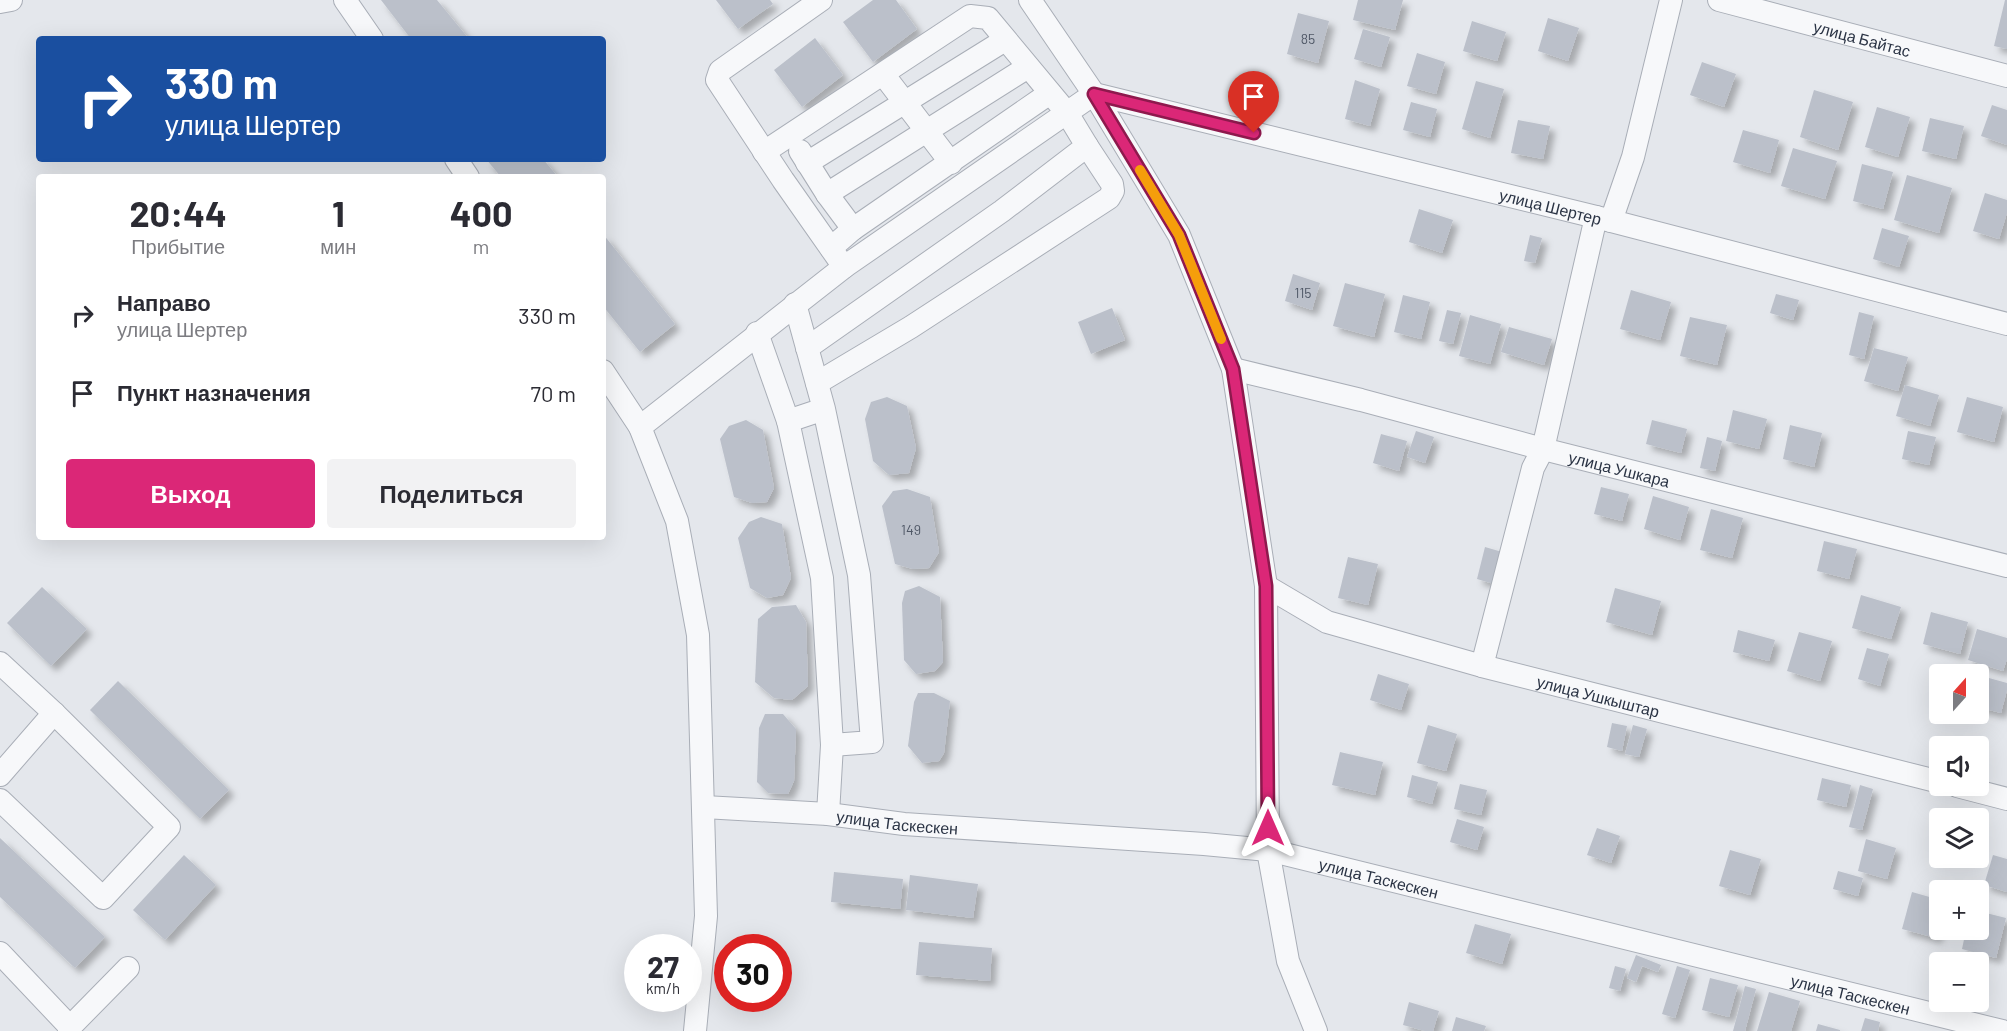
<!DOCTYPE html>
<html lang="ru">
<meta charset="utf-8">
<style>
:root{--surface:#fff;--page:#f2f2f3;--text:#2b2b33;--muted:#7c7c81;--accent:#db2777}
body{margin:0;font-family:Barlow,sans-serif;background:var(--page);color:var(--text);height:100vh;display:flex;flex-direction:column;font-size:22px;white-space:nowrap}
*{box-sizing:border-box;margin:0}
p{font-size:20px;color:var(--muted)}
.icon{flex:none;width:33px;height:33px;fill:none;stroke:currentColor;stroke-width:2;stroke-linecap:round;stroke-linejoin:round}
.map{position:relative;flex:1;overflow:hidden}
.side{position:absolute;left:36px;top:174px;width:570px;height:366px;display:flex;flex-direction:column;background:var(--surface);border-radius:6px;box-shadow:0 6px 24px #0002}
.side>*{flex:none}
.top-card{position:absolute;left:36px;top:36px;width:570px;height:126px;border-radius:6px;box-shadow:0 6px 24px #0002;background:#1a4fa0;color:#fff;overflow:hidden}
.needle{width:39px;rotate:21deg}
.buttons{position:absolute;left:1929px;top:664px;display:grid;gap:12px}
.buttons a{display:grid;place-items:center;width:60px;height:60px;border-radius:6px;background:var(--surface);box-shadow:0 6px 24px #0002;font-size:30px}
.speed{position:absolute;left:624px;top:934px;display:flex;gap:12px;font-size:30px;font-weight:700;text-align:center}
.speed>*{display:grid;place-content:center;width:78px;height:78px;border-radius:50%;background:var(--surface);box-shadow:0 6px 24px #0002;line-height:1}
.speed small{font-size:15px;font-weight:400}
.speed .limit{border:9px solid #d22;background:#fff;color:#111}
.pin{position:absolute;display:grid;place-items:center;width:51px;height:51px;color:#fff;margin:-62px -26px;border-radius:50% 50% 50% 0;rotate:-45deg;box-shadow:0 0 6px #0007}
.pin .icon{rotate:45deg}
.me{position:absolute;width:66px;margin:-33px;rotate:0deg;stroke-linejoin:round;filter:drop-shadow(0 0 4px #0008)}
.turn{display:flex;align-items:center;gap:21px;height:126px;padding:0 30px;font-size:27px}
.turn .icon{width:78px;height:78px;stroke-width:2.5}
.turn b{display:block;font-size:42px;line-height:51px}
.eta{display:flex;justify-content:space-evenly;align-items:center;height:102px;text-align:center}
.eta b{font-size:36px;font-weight:700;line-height:42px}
.cta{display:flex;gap:12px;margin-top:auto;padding:12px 30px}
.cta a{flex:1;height:69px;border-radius:6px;background:var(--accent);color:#fff;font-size:24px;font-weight:700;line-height:69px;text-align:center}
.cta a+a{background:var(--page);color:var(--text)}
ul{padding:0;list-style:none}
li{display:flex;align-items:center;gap:18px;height:78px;padding:0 30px}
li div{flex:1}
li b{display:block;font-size:22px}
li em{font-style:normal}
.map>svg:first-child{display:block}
</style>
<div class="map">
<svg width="2007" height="1031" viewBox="0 0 2007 1031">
<defs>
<filter id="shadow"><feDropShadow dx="5.5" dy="5.5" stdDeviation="3" flood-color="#0004"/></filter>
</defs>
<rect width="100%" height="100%" fill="#e4e7ec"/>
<g fill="#bbc0ca" filter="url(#shadow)">
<polygon points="381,0 437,0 469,39 411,39"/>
<polygon points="716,0 770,0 773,4 738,29"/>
<polygon points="873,0 896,0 917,29 873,62 843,22"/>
<polygon points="1358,0 1403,0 1395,30 1353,20"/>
<polygon points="2005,0 2007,0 2007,49 1994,46"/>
<polygon points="1298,13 1329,21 1318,63 1287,54"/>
<polygon points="1548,18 1579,28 1568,61 1538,51"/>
<polygon points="1472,21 1506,32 1497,61 1463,51"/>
<polygon points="1363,29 1390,37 1381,67 1354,59"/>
<polygon points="815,38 843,75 802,107 774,70"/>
<polygon points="1417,53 1445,62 1436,94 1407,86"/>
<polygon points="1702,62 1736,74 1724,107 1690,95"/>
<polygon points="1355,80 1380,89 1370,126 1345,119"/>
<polygon points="1476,81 1504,89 1490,138 1462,129"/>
<polygon points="1814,90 1853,102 1838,150 1800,137"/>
<polygon points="1411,102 1437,109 1430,137 1403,130"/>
<polygon points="1992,105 2007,110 2007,145 1981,136"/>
<polygon points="1877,107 1910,117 1898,157 1865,147"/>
<polygon points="1930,118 1964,126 1956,159 1922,151"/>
<polygon points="1518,120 1550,126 1543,159 1511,153"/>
<polygon points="1743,130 1779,140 1770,173 1733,162"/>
<polygon points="1793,148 1837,161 1825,199 1781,186"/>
<polygon points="486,159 543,159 558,177 501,177"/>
<polygon points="1862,164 1893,172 1883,209 1853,201"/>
<polygon points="1907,175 1952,188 1939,233 1894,220"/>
<polygon points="1985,193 2007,200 2007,213 1999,239 1973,231"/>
<polygon points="1419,209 1453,220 1442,253 1409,242"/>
<polygon points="1882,228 1909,236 1899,267 1873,259"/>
<polygon points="603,234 675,324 640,352 603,306"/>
<polygon points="1530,235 1542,238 1535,263 1524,261"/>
<polygon points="1293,274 1320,283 1312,310 1285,301"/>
<polygon points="1345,283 1385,294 1374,337 1333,326"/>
<polygon points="1631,290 1671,302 1660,340 1620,329"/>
<polygon points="1776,294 1799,300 1793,320 1770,313"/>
<polygon points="1403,295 1430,302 1421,339 1394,332"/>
<polygon points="1112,308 1125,340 1091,354 1078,322"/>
<polygon points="1447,310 1461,313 1453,344 1439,341"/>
<polygon points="1859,312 1874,316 1864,359 1849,355"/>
<polygon points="1470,315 1501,324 1490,364 1459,356"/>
<polygon points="1690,317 1727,325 1717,365 1680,356"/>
<polygon points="1509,327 1552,339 1544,365 1501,352"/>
<polygon points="1874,348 1908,357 1898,391 1864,381"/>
<polygon points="1905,385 1939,395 1930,426 1896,416"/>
<polygon points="887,397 907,406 916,448 909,473 889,475 873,461 865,419 871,402"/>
<polygon points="1967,397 2003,407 1994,442 1957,432"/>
<polygon points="1733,410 1767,419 1759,449 1726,441"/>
<polygon points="746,420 763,430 774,488 767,502 752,503 734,497 720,439 729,426"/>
<polygon points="1652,420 1687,429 1681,453 1646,444"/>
<polygon points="1790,425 1822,433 1814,467 1783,459"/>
<polygon points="1416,431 1434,437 1425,463 1407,457"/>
<polygon points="1908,431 1936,437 1929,465 1902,459"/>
<polygon points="1381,434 1407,441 1399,471 1373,463"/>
<polygon points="1707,437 1722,441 1715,471 1700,468"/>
<polygon points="1601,487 1629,494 1622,521 1594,514"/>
<polygon points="907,489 930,497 939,552 929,568 913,569 895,564 882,506 893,491"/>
<polygon points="1653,496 1689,507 1680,540 1644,529"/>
<polygon points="1711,509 1743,518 1732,558 1700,550"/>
<polygon points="761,517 782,524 791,578 783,595 767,598 750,588 738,538 749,522"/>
<polygon points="1824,541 1857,549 1849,579 1817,571"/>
<polygon points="1485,547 1502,552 1494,584 1477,579"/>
<polygon points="1348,557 1378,564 1368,605 1338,598"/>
<polygon points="919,586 940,597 943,662 935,671 916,674 904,660 902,603 905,591"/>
<polygon points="42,587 87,629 51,666 7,623"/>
<polygon points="1615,588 1661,601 1652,635 1606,622"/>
<polygon points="1861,595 1901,607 1891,639 1852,628"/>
<polygon points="796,605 806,622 808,686 792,700 774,698 755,682 758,619 772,607"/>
<polygon points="1931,612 1968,622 1960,654 1923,644"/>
<polygon points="1977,629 2007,638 2007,659 2003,671 1968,660"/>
<polygon points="1738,630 1775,640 1769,661 1733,652"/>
<polygon points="1799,632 1832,641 1820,681 1787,671"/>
<polygon points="1867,648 1889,654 1880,686 1858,679"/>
<polygon points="1378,674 1409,684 1401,710 1370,700"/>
<polygon points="1978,675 2007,683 2007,690 2001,713 1978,707"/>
<polygon points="118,681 229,790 200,819 90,710"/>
<polygon points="918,693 934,693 950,701 944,753 939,761 922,763 908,746 914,702"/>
<polygon points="765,714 783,714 796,729 794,781 788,794 768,793 757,782 759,728"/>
<polygon points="1612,723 1627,726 1622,751 1607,747"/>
<polygon points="1428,725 1457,734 1446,771 1417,763"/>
<polygon points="1633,725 1647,729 1639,757 1625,754"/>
<polygon points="1340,752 1383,762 1375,795 1332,785"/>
<polygon points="1412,775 1438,782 1432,804 1407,797"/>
<polygon points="1822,778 1851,785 1846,807 1817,800"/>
<polygon points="1460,784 1487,790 1481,815 1454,809"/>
<polygon points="1860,785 1873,789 1862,830 1849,827"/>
<polygon points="1457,819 1484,827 1477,850 1450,842"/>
<polygon points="1597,828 1620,836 1611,863 1587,855"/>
<polygon points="0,838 105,937 75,968 0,897"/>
<polygon points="1866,839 1896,848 1887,879 1858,871"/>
<polygon points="1730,850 1761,859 1750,895 1719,886"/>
<polygon points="184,855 216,885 165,940 133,910"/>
<polygon points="1993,855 2007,859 2007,892 1984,885"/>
<polygon points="1838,871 1863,878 1858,896 1833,889"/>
<polygon points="834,872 903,879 900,909 831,902"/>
<polygon points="910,875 978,884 973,918 906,910"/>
<polygon points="1912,892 1940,900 1940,925 1936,938 1902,929"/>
<polygon points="1978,911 2006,918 1996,958 1962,949 1966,930 1978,930"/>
<polygon points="1475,924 1511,934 1502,964 1466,953"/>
<polygon points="919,942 992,948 990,981 916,975"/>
<polygon points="1636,955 1661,965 1658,972 1642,966 1636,982 1627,978"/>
<polygon points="1615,966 1626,969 1620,991 1609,988"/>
<polygon points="1677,966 1690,970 1675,1018 1662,1014"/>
<polygon points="1710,978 1738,985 1729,1017 1702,1010"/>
<polygon points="1745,986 1756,989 1745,1031 1733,1031"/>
<polygon points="1769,992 1800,1001 1791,1031 1757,1031"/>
<polygon points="1409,1002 1439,1011 1433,1031 1425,1031 1403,1025"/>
<polygon points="1456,1017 1486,1026 1484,1031 1452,1031"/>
<polygon points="1865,1018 1880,1022 1878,1031 1861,1031"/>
<polygon points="1818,1024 1840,1030 1840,1031 1816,1031"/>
</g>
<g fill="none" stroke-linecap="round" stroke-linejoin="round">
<g stroke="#a9aeb7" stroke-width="24">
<g id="minor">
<polyline points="345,0 372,39"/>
<polyline points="821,0 720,71 717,80 783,180 844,267"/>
<polyline points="1030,0 1094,94 1179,235 1233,369 1266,586 1268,850 1288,961 1316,1031"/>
<path id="s1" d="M1719 0 2007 76"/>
<polyline points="0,2 11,0"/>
<polyline points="883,74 951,163"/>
<polyline points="800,151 827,194 853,229"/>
<polyline points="764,152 970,16 988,18 1067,113 1087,146 1002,211 807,348"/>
<polyline points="456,159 468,177"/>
<polyline points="807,163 1005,40"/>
<polyline points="827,194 1028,67"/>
<polyline points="1611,221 1633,157 1671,0"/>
<polyline points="831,248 853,229 1050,93"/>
<polyline points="795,304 824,409 788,421 822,578 832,745 872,742 859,575 824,409"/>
<polyline points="757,333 788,421"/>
<path id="s2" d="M1233 369 1361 400 1543 449 2007 566"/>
<polyline points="603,371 640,427"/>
<polyline points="817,383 911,327 1109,198 1113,191 1112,184 1087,146"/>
<path id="s3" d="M1266 586 1327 622 1482 666 1940 782"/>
<polyline points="0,663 54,713 169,827 103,898 0,800"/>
<polyline points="1482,666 1533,468 1543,449 1596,217"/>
<polyline points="0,775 54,713"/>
<polyline points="1957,786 2007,799"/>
<path id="s4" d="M704 807 828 814 904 824 1204 844 1268 850 2002 1031"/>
<polyline points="828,814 832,745"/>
<polyline points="0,953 70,1027 69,1031"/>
<polyline points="70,1027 128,968"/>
<path id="s5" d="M695 1031 706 916 698 635 677 521 640 427 844 267 1094 94 1596 217 2007 324"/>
</g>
</g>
<use href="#minor" stroke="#f7f8fa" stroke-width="22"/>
</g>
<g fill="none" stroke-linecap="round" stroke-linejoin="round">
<g stroke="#8e194d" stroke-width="15">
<polyline id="route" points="1254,133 1094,94 1179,235 1233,369 1266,586 1268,828"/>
</g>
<use href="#route" stroke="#db2777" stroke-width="10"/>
<polyline stroke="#f59e0b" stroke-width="10" points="1140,170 1179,235 1221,339"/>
</g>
<g text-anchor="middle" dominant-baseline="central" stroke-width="6" stroke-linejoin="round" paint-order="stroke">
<g font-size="14" fill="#4f5766">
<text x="1308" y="38">85</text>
<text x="1303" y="292">115</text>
<text x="911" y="529">149</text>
</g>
<g font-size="16" fill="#2b3445" stroke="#f4f6f9">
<text stroke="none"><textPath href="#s1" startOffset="148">улица Байтас</textPath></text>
<text stroke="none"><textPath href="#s5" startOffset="1647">улица Шертер</textPath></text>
<text stroke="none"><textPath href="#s2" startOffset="399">улица Ушкара</textPath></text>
<text stroke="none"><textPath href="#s3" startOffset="352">улица Ушкыштар</textPath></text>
<text stroke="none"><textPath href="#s4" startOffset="194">улица Таскескен</textPath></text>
<text stroke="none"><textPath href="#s4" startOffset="680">улица Таскескен</textPath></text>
<text stroke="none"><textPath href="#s4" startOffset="1166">улица Таскескен</textPath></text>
</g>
</g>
</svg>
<div class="buttons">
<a><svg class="needle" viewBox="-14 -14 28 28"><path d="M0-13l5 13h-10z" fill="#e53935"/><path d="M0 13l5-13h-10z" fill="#7c7c81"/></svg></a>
<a><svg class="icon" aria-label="sound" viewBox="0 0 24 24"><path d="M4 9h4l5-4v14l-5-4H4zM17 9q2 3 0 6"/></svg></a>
<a><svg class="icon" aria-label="layers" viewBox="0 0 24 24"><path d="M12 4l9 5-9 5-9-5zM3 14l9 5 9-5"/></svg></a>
<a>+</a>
<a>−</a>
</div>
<div class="speed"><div>27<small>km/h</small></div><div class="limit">30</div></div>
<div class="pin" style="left:1254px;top:133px;background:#d93025"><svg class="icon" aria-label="arrive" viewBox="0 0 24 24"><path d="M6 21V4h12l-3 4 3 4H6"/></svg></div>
<svg class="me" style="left:1268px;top:828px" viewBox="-20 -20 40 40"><path d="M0-17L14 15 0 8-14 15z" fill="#db2777" stroke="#fff" stroke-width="4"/></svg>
<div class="top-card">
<div class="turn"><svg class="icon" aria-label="right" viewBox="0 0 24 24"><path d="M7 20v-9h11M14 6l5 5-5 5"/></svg><div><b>330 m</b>улица Шертер</div></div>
</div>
<section class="side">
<div class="eta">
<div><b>20:44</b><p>Прибытие</p></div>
<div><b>1</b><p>мин</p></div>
<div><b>400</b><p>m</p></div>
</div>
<ul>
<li><svg class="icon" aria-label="right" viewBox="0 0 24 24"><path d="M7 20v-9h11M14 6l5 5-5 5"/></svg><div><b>Направо</b><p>улица Шертер</p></div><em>330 m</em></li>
<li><svg class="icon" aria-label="arrive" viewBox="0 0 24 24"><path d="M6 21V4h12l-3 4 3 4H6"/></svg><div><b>Пункт назначения</b></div><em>70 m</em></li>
</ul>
<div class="cta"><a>Выход</a><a>Поделиться</a></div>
</section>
</div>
